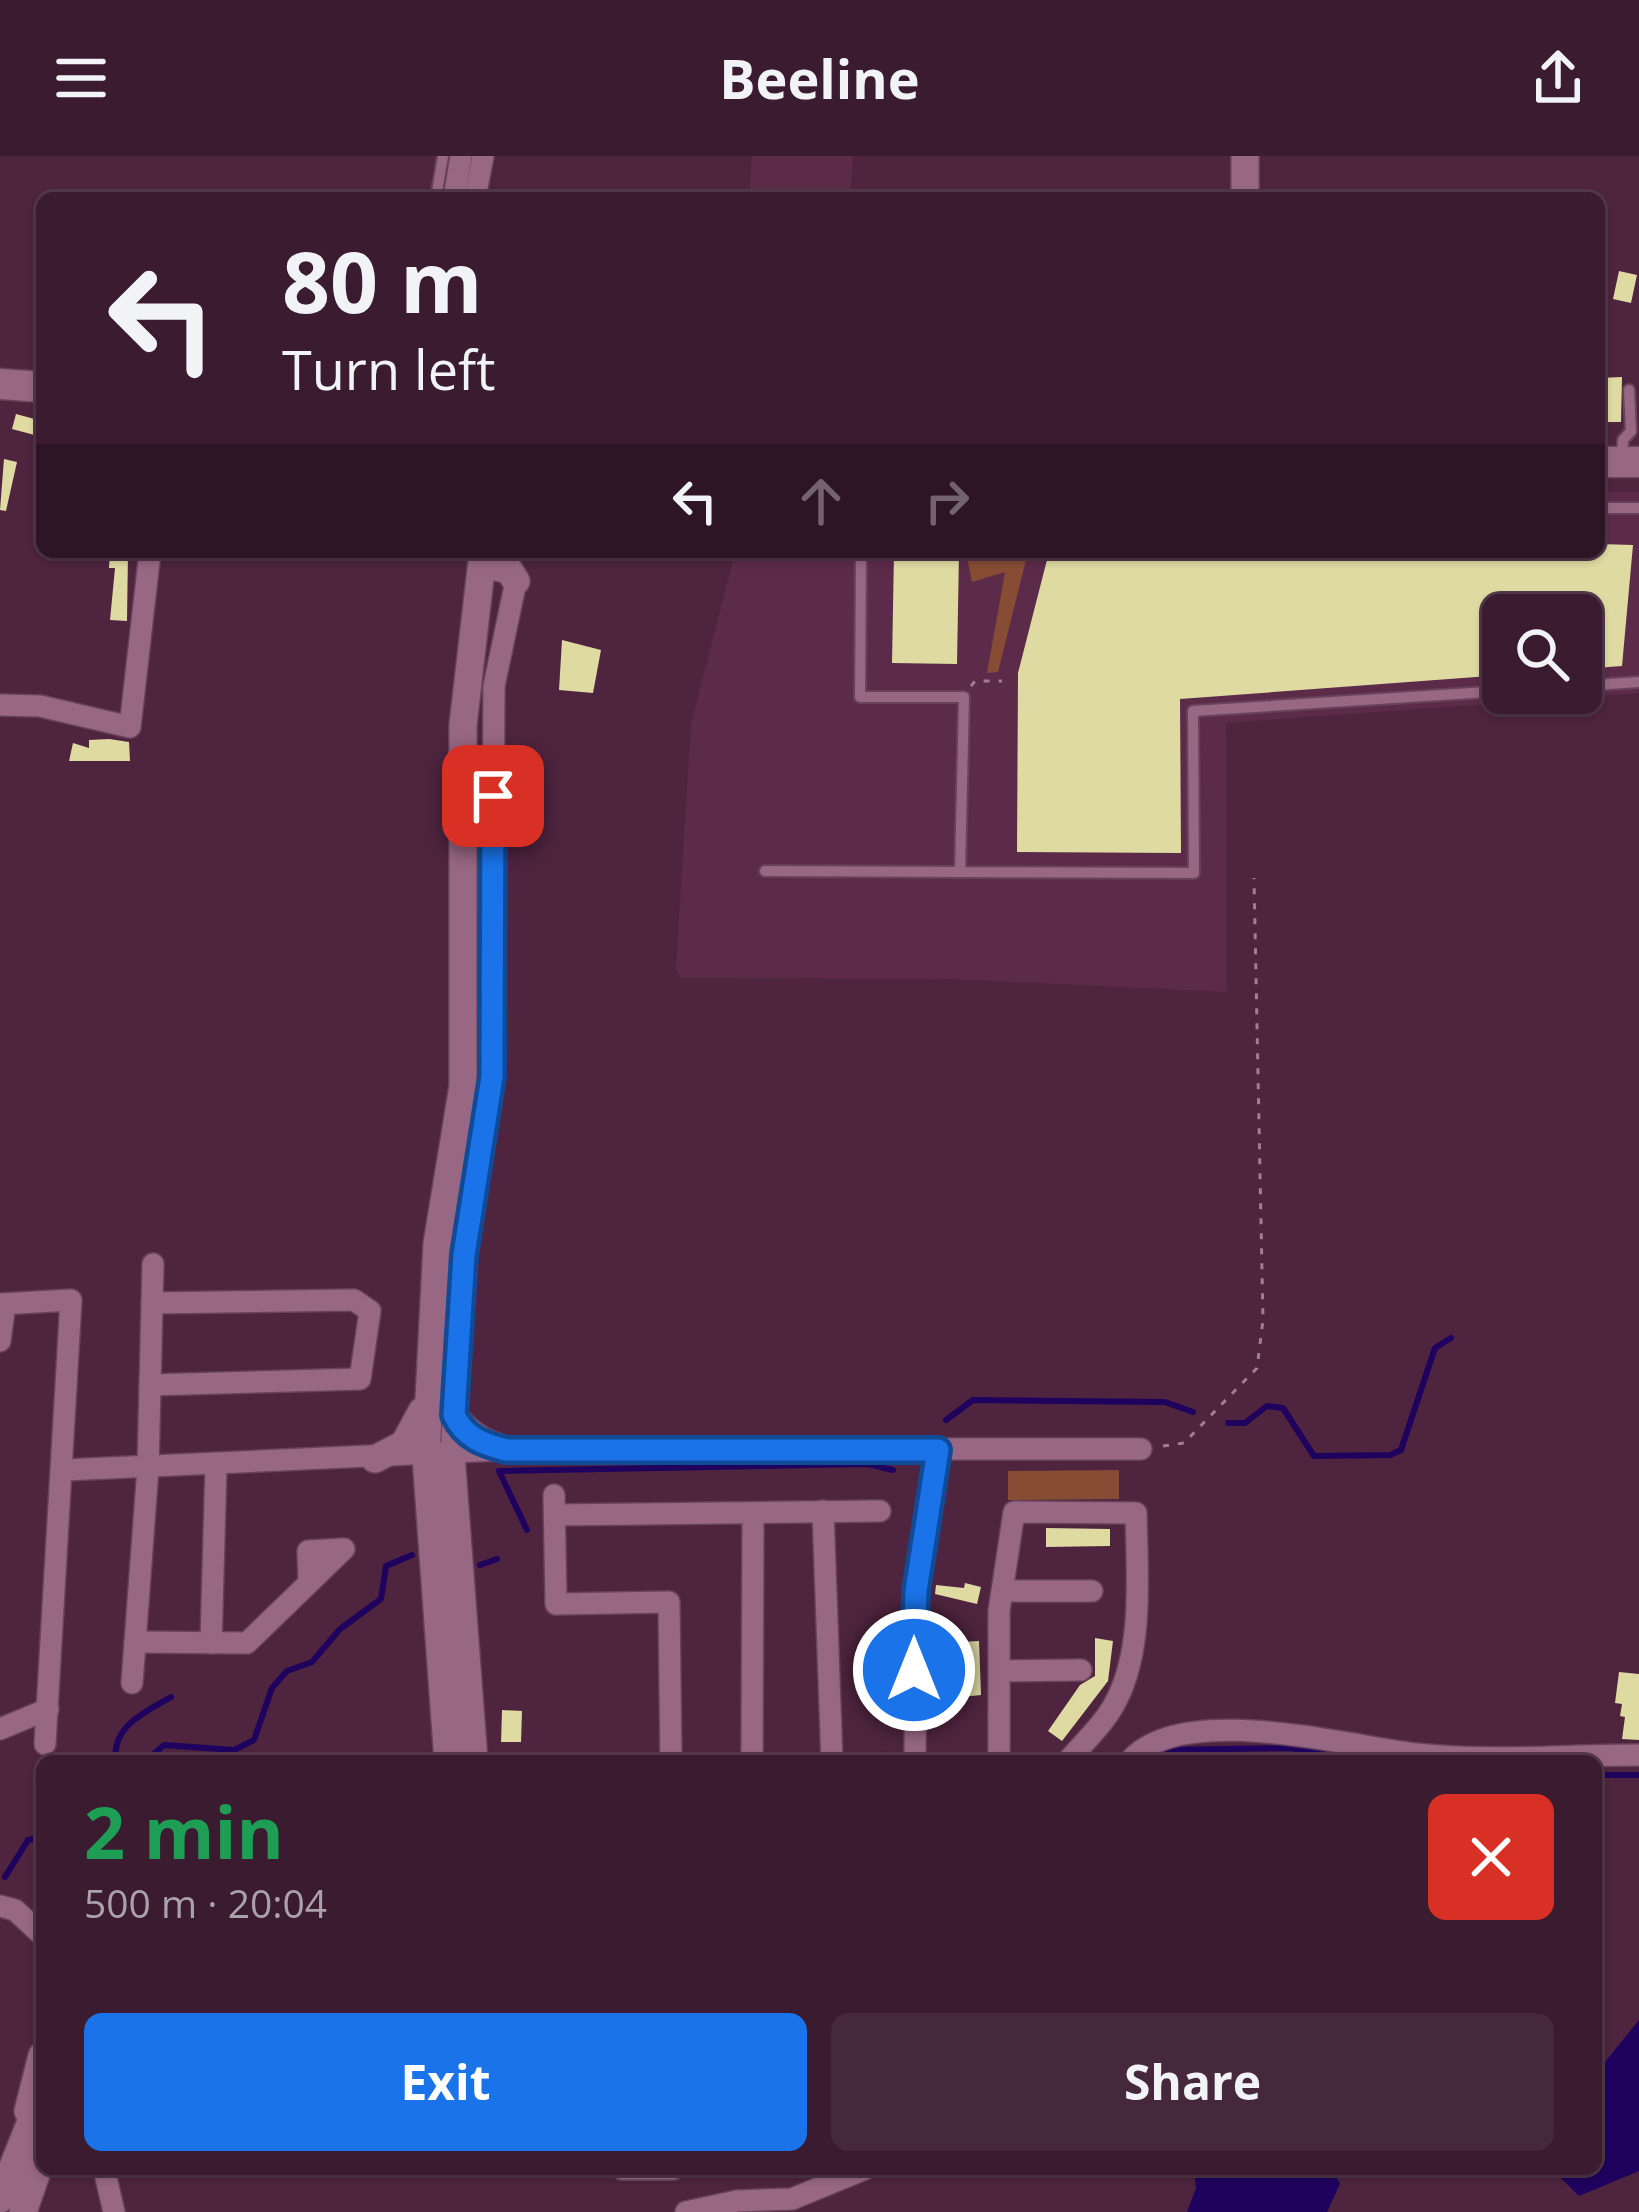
<!DOCTYPE html>
<meta charset="utf-8">
<style>
:root{--surface:#3a1b2f;--page:#45283b;--text:#f1f3f6;--muted:#aba1aa;--line:#54394b;--accent:#1a73e8}
body{margin:0;font-family:"Open Sans",sans-serif;background:var(--page);color:var(--text);height:100vh;display:flex;flex-direction:column;font-size:45px;white-space:nowrap}
*{box-sizing:border-box;margin:0}
p{font-size:39px;color:var(--muted)}
.icon{flex:none;width:66px;height:66px;fill:none;stroke:currentColor;stroke-width:2;stroke-linecap:round;stroke-linejoin:round}
.map{position:relative;flex:1;overflow:hidden}
.details{position:absolute;left:36px;top:1599px;width:1566px;height:420px;display:flex;flex-direction:column;background:var(--surface);border-radius:18px;box-shadow:0 3px 9px #0004,0 0 0 3px var(--line)}
.details>*{flex:none}
.hud{position:absolute;left:36px;top:36px;width:1569px;height:366px;border-radius:18px;box-shadow:0 3px 9px #0004,0 0 0 3px var(--line);background:#3a1b2f;color:var(--text);overflow:hidden}
.fabs{position:absolute;left:1482px;top:438px;display:grid;gap:24px}
.fabs a{display:grid;place-items:center;width:120px;height:120px;border-radius:18px;background:var(--surface);box-shadow:0 3px 9px #0004,0 0 0 3px var(--line);font-size:60px}
.pin{position:absolute;display:grid;place-items:center;width:102px;height:102px;color:#fff;margin:-51px;border-radius:24px;box-shadow:0 6px 18px #0006}
.me{position:absolute;width:132px;margin:-66px;rotate:0deg;stroke-linejoin:round;filter:drop-shadow(0 0 9px #0008)}
.turn{display:flex;align-items:center;gap:42px;height:252px;padding:0 48px;font-size:54px}
.turn .icon{width:156px;height:156px;stroke-width:2.5}
.turn b{display:block;font-size:84px;line-height:102px}
.lanes{display:flex;align-items:center;height:114px;padding:0 48px;background:#0003;justify-content:center;gap:60px;direction:ltr}
.lanes .off{opacity:.35}
.round{display:grid;place-items:center;flex:none;width:126px;height:126px;border-radius:18px;background:var(--page)}
.summary{display:flex;align-items:center;justify-content:space-between;height:204px;padding:0 48px}
h1{font-size:72px;font-weight:700;line-height:90px;color:#1e9e55}
.action{display:flex;gap:24px;margin-top:auto;padding:24px 48px}
.action a{flex:1;height:138px;border-radius:18px;background:var(--accent);color:#fff;font-size:48px;font-weight:700;line-height:138px;text-align:center}
.action a+a{background:var(--page);color:var(--text)}
header{display:flex;justify-content:space-between;align-items:center;height:156px;padding:0 48px;background:var(--surface);font-size:54px;font-weight:700}
.map>svg:first-child{display:block}
</style>
<header><svg class="icon" aria-label="menu" viewBox="0 0 24 24"><path d="M4 6h16M4 12h16M4 18h16"/></svg>Beeline<svg class="icon" aria-label="share" viewBox="0 0 24 24"><path d="M12 15V3M7 8l5-5 5 5M5 13v7h14v-7"/></svg></header>
<div class="map">
<svg width="1639" height="2056" viewBox="0 0 1639 2056">
<rect width="100%" height="100%" fill="#4e243f"/>
<g fill="#5c2b4a" fill-rule="evenodd">
<polygon points="752,0 853,0 850,42 749,42"/>
<path d="M1599 336H1639V537L1226 567 1227 836 950 823 680 822 676 812 691 568 735 396H1599ZM1503 459H1581V537H1503Z"/>
</g>
<g fill="#874c34">
<polygon points="966,396 1028,396 998,516 987,517 1005,416 972,426"/>
<polygon points="1119,1314 1119,1343 1008,1344 1008,1315"/>
</g>
<g fill="#1e025e">
<polygon points="1639,1864 1639,2015 1579,2040 1552,2013 1596,2013 1596,1917"/>
<polygon points="1194,2013 1332,2013 1340,2028 1327,2056 1187,2056 1196,2032"/>
</g>
<g fill="none" stroke-linecap="round" stroke-linejoin="round">
<g stroke="#1e025e" stroke-width="6">
<polyline points="946,1264 973,1244 1165,1246 1193,1256"/>
<polyline points="1228,1267 1245,1267 1267,1250 1283,1252 1314,1300 1390,1299 1401,1294 1435,1192 1451,1182"/>
<polyline points="527,1374 499,1315 868,1308 893,1314"/>
<polyline points="480,1409 497,1403"/>
<polyline points="1164,1594 1290,1592 1369,1605"/>
<path d="M116 1605C111 1570 146 1556 171 1541"/>
<polyline points="146,1605 164,1589 234,1594 254,1584 272,1532 287,1515 312,1506 340,1473 381,1443 386,1410 412,1399"/>
<polyline points="1596,1619 1639,1619"/>
<polyline points="5,1721 28,1684 42,1681"/>
</g>
</g>
<g fill="#dfdaa2">
<polygon points="1619,115 1637,119 1631,147 1613,143"/>
<polygon points="1622,221 1621,266 1599,266 1599,222"/>
<polygon points="16,258 42,265 42,281 12,273"/>
<polygon points="4,303 17,306 6,355 0,354"/>
<polygon points="1599,388 1633,389 1622,510 1581,513 1581,459 1503,459 1503,519 1180,543 1181,697 1017,696 1018,517 1049,396 1599,396"/>
<polygon points="110,396 128,396 127,465 110,464 115,412 109,412"/>
<polygon points="894,396 959,396 957,508 892,507"/>
<polygon points="562,484 601,494 593,537 559,534"/>
<polygon points="109,583 129,586 130,605 69,605 73,587 89,592 89,584"/>
<polygon points="1046,1372 1110,1373 1110,1390 1046,1391"/>
<polygon points="965,1427 981,1431 977,1448 935,1438 936,1429 964,1432"/>
<polygon points="1095,1482 1113,1485 1108,1525 1062,1585 1048,1575 1080,1529 1095,1520"/>
<polygon points="979,1485 981,1539 962,1541 960,1486"/>
<polygon points="1619,1516 1639,1518 1639,1584 1622,1583 1625,1561 1620,1560 1622,1548 1615,1547"/>
<polygon points="502,1554 522,1555 521,1586 501,1586"/>
</g>
<g fill="none" stroke-linecap="round" stroke-linejoin="round">
<g stroke="#67425a" stroke-width="14">
<g id="service">
<polyline points="436,42 443,0"/>
<polyline points="1622,303 1623,284 1631,275 1629,234"/>
<polyline points="1599,352 1639,352"/>
<polyline points="861,396 860,541 964,541 960,716 1194,717 1193,555 1503,535"/>
<polyline points="1581,530 1639,526"/>
<polyline points="765,715 960,716"/>
</g>
</g>
<g stroke="#67425a" stroke-width="24">
<g id="minor">
<polyline points="454,42 461,0"/>
<polyline points="475,42 483,0"/>
<polyline points="0,549 40,550 130,571 150,396"/>
<polyline points="0,1148 71,1144 45,1588"/>
<polyline points="0,1185 5,1148"/>
<polyline points="150,1229 360,1223 370,1155 354,1144 152,1147"/>
<polyline points="451,1299 463,1099 492,921 494,530 516,425"/>
<polyline points="64,1314 522,1293 1141,1293"/>
<polyline points="554,1339 556,1448 669,1446 671,1605"/>
<polyline points="823,1355 832,1605"/>
<polyline points="555,1359 880,1355"/>
<polyline points="1002,1435 1092,1435"/>
<polyline points="135,1486 247,1487 344,1393 308,1395 309,1426"/>
<polyline points="211,1487 216,1310"/>
<polyline points="1001,1515 1081,1514"/>
<polyline points="132,1527 148,1312 153,1108"/>
<polyline points="0,1573 48,1553"/>
<polyline points="752,1605 753,1357"/>
<polyline points="915,1605 916,1435 937,1294"/>
<path d="M999 1605V1455L1014 1356 1136 1357C1137 1416 1144 1492 1116 1545 1105 1567 1084 1586 1068 1605"/>
<path d="M1130 1605C1180 1545 1347 1590 1416 1598 1488 1606 1566 1599 1639 1599"/>
<polyline points="0,1750 15,1754 42,1779"/>
<polyline points="104,2013 114,2056"/>
<polyline points="622,2013 673,2013"/>
<polyline points="686,2056 737,2045 792,2043 865,2013"/>
</g>
</g>
<g stroke="#67425a" stroke-width="30">
<g id="tertiary">
<polyline points="1245,42 1245,0"/>
<polyline points="483,408 509,414 516,425"/>
<path d="M434 1214C446 1256 464 1283 507 1294"/>
<polyline points="451,1299 474,1605"/>
<polyline points="375,1303 404,1288 422,1255"/>
<polyline points="448,1605 426,1301 437,1088 463,930 463,569 483,396"/>
<polyline points="28,1955 42,1900"/>
<polyline points="0,2043 42,1938"/>
<polyline points="23,2056 42,2001"/>
</g>
</g>
<g stroke="#67425a" stroke-width="33">
<g id="secondary">
<polyline points="0,228 42,231"/>
<polyline points="1599,306 1639,306"/>
</g>
</g>
<g stroke="#a07e93" stroke-width="3" stroke-dasharray="6 9" stroke-linecap="butt">
<polyline points="971,530 975,525 1002,525"/>
<polyline points="1163,1290 1184,1287 1257,1212 1263,1164 1254,722"/>
</g>
<use href="#service" stroke="#976784" stroke-width="10"/>
<use href="#minor" stroke="#976784" stroke-width="21"/>
<use href="#tertiary" stroke="#976784" stroke-width="27"/>
<use href="#secondary" stroke="#976784" stroke-width="30"/>
</g>
<g fill="none" stroke-linecap="round" stroke-linejoin="round">
<g stroke="#114b97" stroke-width="30">
<path id="route" d="M493 640 492 921 464 1099 454 1259C465 1282 483 1288 506 1294H938L916 1435 914 1514"/>
</g>
<use href="#route" stroke="#1a73e8" stroke-width="21"/>
</g>
</svg>
<div class="fabs">
<a><svg class="icon" aria-label="search" viewBox="0 0 24 24"><circle cx="10" cy="10" r="6"/><path d="M15 15l6 6"/></svg></a>
</div>
<div class="pin" style="left:493px;top:640px;background:#d93025"><svg class="icon" aria-label="arrive" viewBox="0 0 24 24"><path d="M6 21V4h12l-3 4 3 4H6"/></svg></div>
<svg class="me" style="left:914px;top:1514px" viewBox="-20 -20 40 40"><circle r="17" fill="#1a73e8" stroke="#fff" stroke-width="3"/><path d="M0-11L8 9 0 5-8 9z" fill="#fff"/></svg>
<div class="hud">
<div class="turn"><svg class="icon" aria-label="left" viewBox="0 0 24 24"><path d="M17 20v-9H6M10 6l-5 5 5 5"/></svg><div><b>80 m</b>Turn left</div></div>
<div class="lanes"><svg class="icon" aria-label="left" viewBox="0 0 24 24"><path d="M17 20v-9H6M10 6l-5 5 5 5"/></svg><svg class="icon off" aria-label="ahead" viewBox="0 0 24 24"><path d="M12 20V5M6 11l6-6 6 6"/></svg><svg class="icon off" aria-label="right" viewBox="0 0 24 24"><path d="M7 20v-9h11M14 6l5 5-5 5"/></svg></div>
</div>
<section class="details">
<div class="summary"><div><h1>2 min</h1><p>500 m · 20:04</p></div><a class="round" style="background:#d93025;color:#fff"><svg class="icon" aria-label="close" viewBox="0 0 24 24"><path d="M6 6l12 12M18 6L6 18"/></svg></a></div>
<div class="action"><a>Exit</a><a>Share</a></div>
</section>
</div>
